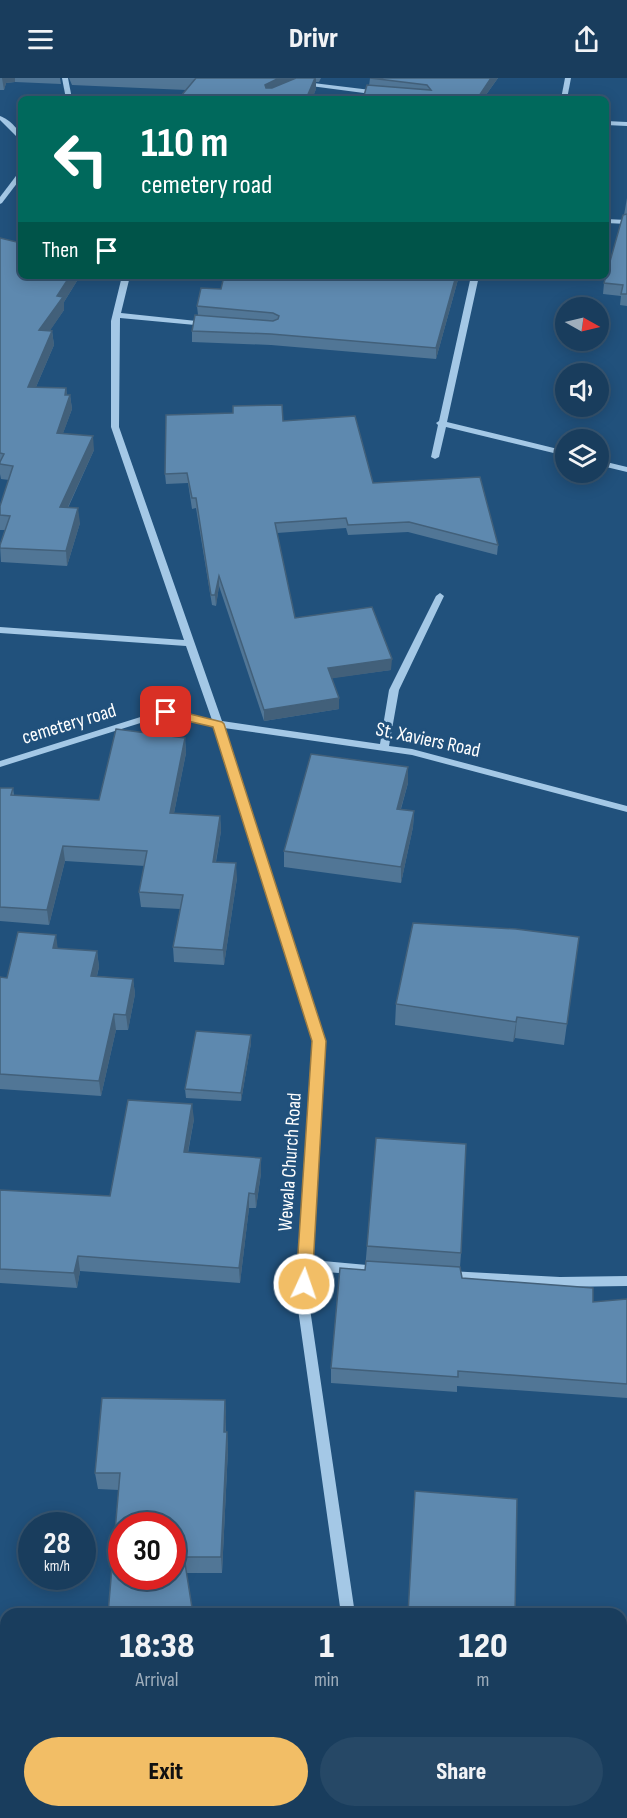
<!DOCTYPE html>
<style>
:root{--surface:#193d5d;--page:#264866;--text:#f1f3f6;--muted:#9faebc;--line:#375672;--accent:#f2be66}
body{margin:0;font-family:"Sofia Sans Condensed",sans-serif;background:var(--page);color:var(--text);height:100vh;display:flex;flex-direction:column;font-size:22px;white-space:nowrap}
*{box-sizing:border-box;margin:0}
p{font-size:20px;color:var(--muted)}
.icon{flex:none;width:33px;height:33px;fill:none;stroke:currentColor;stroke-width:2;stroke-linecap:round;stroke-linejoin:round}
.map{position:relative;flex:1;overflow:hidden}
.panel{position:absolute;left:0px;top:1530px;width:627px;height:210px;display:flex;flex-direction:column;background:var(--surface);border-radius:18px 18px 0 0;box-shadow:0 3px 15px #0003,0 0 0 2px var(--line)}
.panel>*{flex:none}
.banner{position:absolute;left:18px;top:18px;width:591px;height:183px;border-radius:9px;box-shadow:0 3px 15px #0003,0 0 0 2px var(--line);background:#00695c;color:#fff;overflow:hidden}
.needle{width:39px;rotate:98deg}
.fabs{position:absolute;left:555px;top:219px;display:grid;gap:12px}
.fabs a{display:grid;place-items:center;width:54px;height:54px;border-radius:50%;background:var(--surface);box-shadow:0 3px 15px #0003,0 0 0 2px var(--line);font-size:30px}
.speed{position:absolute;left:18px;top:1434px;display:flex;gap:12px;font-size:30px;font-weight:700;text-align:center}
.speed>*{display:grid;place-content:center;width:78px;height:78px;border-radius:50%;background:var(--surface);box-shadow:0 3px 15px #0003,0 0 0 2px var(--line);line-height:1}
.speed small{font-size:15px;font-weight:400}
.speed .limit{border:9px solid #d22;background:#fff;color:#111}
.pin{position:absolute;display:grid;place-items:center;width:51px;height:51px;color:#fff;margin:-26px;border-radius:12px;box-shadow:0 3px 9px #0006}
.me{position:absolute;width:66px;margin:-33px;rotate:3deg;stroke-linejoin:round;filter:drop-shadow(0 0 4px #0008)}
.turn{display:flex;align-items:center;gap:21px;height:126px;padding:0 24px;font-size:27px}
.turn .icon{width:78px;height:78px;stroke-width:2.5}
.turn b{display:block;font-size:42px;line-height:51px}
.then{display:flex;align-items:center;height:57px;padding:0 24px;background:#0003;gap:12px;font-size:22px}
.eta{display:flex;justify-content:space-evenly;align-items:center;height:102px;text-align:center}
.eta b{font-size:36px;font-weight:800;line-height:42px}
.primary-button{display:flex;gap:12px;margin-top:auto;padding:12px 24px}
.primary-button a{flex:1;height:69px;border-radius:36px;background:var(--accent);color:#111;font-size:24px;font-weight:800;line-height:69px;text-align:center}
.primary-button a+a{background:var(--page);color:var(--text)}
header{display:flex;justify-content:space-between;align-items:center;height:78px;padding:0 24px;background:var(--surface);font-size:27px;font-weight:800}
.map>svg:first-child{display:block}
</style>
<header><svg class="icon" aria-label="menu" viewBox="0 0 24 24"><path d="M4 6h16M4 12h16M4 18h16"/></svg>Drivr<svg class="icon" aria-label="share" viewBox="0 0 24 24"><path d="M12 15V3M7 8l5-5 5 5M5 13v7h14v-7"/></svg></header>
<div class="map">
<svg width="627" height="1740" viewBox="0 0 627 1740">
<rect width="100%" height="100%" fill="#21517c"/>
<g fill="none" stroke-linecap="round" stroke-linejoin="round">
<g fill="#a4c8e6" fill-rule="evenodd">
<polygon points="62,0 68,0 72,21 66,21"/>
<polygon points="565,0 571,0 567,21 561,21"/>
<polygon points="305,4 379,13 382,15 379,17 303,7 303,5"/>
<path d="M0 38C10 42 21 52 21 63L0 42Z"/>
<polygon points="606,43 627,44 627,48 606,47"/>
<polygon points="21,93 21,100 2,125 0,126 0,119 19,94"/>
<polygon points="606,141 627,142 627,146 606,145"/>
<polygon points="122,198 130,198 121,235 206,244 210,246 206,248 120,240 119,349 222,643 380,666 389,612 436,518 440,515 444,518 399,612 389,668 412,671 627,728 627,734 412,677 224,650 324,963 312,1182 367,1187 371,1188 373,1192 371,1196 367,1197 311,1193 309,1224 355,1536 341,1536 297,1224 314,963 214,648 166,637 0,689 0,683 166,631 212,642 186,568 0,555 0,549 184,562 111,349 111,243"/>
<polygon points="471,198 479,198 447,344 566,373 566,378 446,349 439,379 435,381 431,379 438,347 436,345 439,343"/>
<polygon points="598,382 627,389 627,394 598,387"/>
<polygon points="449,1193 560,1199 627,1198 627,1208 560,1209 449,1203 445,1202 443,1198 445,1194"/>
<polygon points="140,1734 172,1734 168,1740 136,1740"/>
<polygon points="373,1734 387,1734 389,1740 375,1740"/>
</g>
</g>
<g fill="#517696">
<polygon points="0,0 60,0 61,6 15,4 6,5 4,12 0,12"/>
<polygon points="69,0 321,0 319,4 316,4 316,11 312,21 181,21 181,18 186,12 72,7"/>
<polygon points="370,0 498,0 483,21 363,21 369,8"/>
<polygon points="627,120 627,228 620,227 621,218 603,216 604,205 624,137"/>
<polygon points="0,160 21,198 80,198 64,224 64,232 50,252 52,253 54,267 36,309 66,310 67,317 70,317 72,331 63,355 94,372 68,430 80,445 67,488 1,484 0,467 5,452 0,452 0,428 9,402 1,401 0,396"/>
<polygon points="459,198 436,281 271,267 192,264 192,253 198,237 197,228 221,211 305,201"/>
<polygon points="283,343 373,405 498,467 497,477 408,454 348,457 346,450 277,455 295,540 391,592 331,600 339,620 339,631 264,643 219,508 216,528 212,527 196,430 192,431 188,405 166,406 165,396"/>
<polygon points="185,660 186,675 174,735 220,738 221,753 216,784 237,800 224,887 174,884 173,869 180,831 141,829 139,814 145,788 65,783 49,847 0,843 0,710 13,710 14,717 99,722"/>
<polygon points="408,689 408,705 401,731 414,733 413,749 401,805 284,789 284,773"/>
<polygon points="579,859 564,967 515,960 513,964 395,947 396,926"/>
<polygon points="58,871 97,873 99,889 97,898 133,901 135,916 128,952 116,952 101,1018 0,1011 0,899 7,900"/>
<polygon points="251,957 251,965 241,1023 186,1020 185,1011"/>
<polygon points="194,1041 188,1075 261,1080 261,1095 256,1130 249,1130 240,1205 80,1193 77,1210 0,1205 0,1112 110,1118"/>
<polygon points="367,1168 461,1175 460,1189 462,1200 593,1224 627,1221 627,1320 457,1308 457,1314 331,1305 331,1290 365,1192"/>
<polygon points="225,1322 226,1339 226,1354 227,1354 228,1371 222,1495 187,1495 119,1412 98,1411 95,1395"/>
</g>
<g fill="#42607a">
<polygon points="2,0 15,0 15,4 6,5 4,12"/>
<polygon points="279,0 305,0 265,20 265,7"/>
<polygon points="315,0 316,0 316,11 312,21 306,21"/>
<polygon points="491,0 498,0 483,21 477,21"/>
<polygon points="70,198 80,198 64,224 64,232 41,266 39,252 57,218"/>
<polygon points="456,198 459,198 436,281 436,270"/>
<polygon points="52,253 54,267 30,323 28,309"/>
<polygon points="66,310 68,324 70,317 72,331 58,369 57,355"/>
<polygon points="93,358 94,372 61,444 60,429"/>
<polygon points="78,430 80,445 67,488 66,473"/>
<polygon points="219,498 219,508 216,528 215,517"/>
<polygon points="392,581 391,592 328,601 328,590"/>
<polygon points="339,620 339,631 264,643 264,632"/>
<polygon points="185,660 186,675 171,750 170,735"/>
<polygon points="408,689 408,705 396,747 397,731"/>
<polygon points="414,733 413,749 401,805 401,789"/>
<polygon points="220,738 221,753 213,799 213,784"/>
<polygon points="63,768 65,783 49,847 47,832"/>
<polygon points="236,785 237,800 224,887 223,872"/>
<polygon points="56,857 58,872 53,870"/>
<polygon points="97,873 99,889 93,913 91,898"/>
<polygon points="133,901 135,916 128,952 126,937"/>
<polygon points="114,936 116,952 101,1018 99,1003"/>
<polygon points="517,939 515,960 513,964 516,944"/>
<polygon points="251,957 251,965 241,1023 241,1015"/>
<polygon points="192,1026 194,1041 185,1089 184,1074"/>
<polygon points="261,1080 261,1095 256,1130 255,1116"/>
<polygon points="249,1115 249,1130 240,1205 239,1190"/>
<polygon points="78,1178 80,1193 77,1210 74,1195"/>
<polygon points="225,1322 226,1339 225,1371 224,1354"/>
<polygon points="227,1354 228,1371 222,1495 221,1479"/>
</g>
<g fill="#5e89af" stroke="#42607a" stroke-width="1.5" fill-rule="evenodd">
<polygon points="196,0 279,0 265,7 266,10 272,10 296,0 315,0 306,21 205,21 181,18"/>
<polygon points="370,0 491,0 477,21 363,21 367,7 431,12 427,7"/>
<polygon points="627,136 627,216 621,216 623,207 604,205 623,137"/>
<polygon points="0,160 21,165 21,198 70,198 57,218 63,219 39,252 52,253 28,309 66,310 65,317 70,317 57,355 93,358 60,429 78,430 66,473 0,470 0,467 10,438 0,437 0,428 13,388 0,386 0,384 4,376 0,375"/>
<polygon points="224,198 305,201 306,198 456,198 436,270 271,256 192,253 195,237 273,243 278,241 279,238 273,235 197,228 201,210 221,211"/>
<polygon points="282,327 283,343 355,338 373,405 480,399 498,467 409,444 348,447 346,440 275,445 295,540 372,529 392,581 328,590 339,620 264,632 219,498 215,517 211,517 196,420 192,420 187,395 165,396 166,337 233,335 233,328"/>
<polygon points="116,651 185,660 170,735 220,738 213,784 236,785 223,872 173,869 183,817 139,814 147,773 63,768 47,832 0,829 0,710 13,710 11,717 99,722"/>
<polygon points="311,676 408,689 397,731 414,733 401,789 284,773"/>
<polygon points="413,845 516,851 579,859 567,946 517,939 516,944 396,926"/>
<polygon points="18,854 56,857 53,870 97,873 91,898 133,901 126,937 114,936 99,1003 0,996 0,899 7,900"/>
<polygon points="196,953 251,957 241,1015 185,1011"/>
<polygon points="128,1022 192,1026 184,1074 261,1080 255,1116 249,1115 239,1190 78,1178 74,1195 0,1191 0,1112 110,1118"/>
<polygon points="376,1060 466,1066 461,1175 367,1168"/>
<polygon points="366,1183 460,1189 462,1200 593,1210 593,1224 627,1221 627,1306 458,1293 458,1299 331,1290 340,1190 365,1192"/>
<path d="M102 1320 225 1322 224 1354H227L221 1479H184L193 1536H108L120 1395H95ZM122 1448H172V1498H122Z"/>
<polygon points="415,1413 517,1421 515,1536 408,1536"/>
<polygon points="249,1734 352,1734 354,1740 228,1740"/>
</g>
<polygon fill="#f2be66" stroke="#9d7c42" stroke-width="1.5" points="166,630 222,644 224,646 326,963 312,1206 309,1210 304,1212 298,1210 296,1206 312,963 213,649 162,637 160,634"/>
<g text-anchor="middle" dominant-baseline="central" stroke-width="6" stroke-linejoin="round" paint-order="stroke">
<g font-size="20" fill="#fff" stroke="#21517c">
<text transform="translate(69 646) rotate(-17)">cemetery road</text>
<text transform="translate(428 662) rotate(12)">St. Xaviers Road</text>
<text transform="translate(290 1084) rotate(-86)">Wewala Church Road</text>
</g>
</g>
</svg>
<div class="fabs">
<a><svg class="needle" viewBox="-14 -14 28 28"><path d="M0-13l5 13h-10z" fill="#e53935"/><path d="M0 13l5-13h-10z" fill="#9faebc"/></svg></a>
<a><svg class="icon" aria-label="sound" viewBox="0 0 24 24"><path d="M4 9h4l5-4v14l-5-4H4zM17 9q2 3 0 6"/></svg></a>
<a><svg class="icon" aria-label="layers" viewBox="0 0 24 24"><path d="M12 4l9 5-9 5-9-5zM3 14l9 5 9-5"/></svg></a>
</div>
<div class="speed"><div>28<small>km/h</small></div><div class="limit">30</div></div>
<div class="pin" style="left:166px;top:634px;background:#d93025"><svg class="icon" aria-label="arrive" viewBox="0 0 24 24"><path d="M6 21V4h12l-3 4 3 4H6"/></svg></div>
<svg class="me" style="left:304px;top:1206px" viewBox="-20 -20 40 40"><circle r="17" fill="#f2be66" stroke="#fff" stroke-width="3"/><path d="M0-11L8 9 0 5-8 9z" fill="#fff"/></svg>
<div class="banner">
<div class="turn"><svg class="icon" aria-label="left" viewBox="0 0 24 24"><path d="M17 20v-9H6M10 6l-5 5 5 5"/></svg><div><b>110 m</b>cemetery road</div></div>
<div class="then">Then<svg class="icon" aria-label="arrive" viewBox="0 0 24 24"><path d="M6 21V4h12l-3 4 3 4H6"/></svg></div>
</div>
<section class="panel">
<div class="eta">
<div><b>18:38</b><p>Arrival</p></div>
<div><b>1</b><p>min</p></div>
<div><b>120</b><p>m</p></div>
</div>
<div class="primary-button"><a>Exit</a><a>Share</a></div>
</section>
</div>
